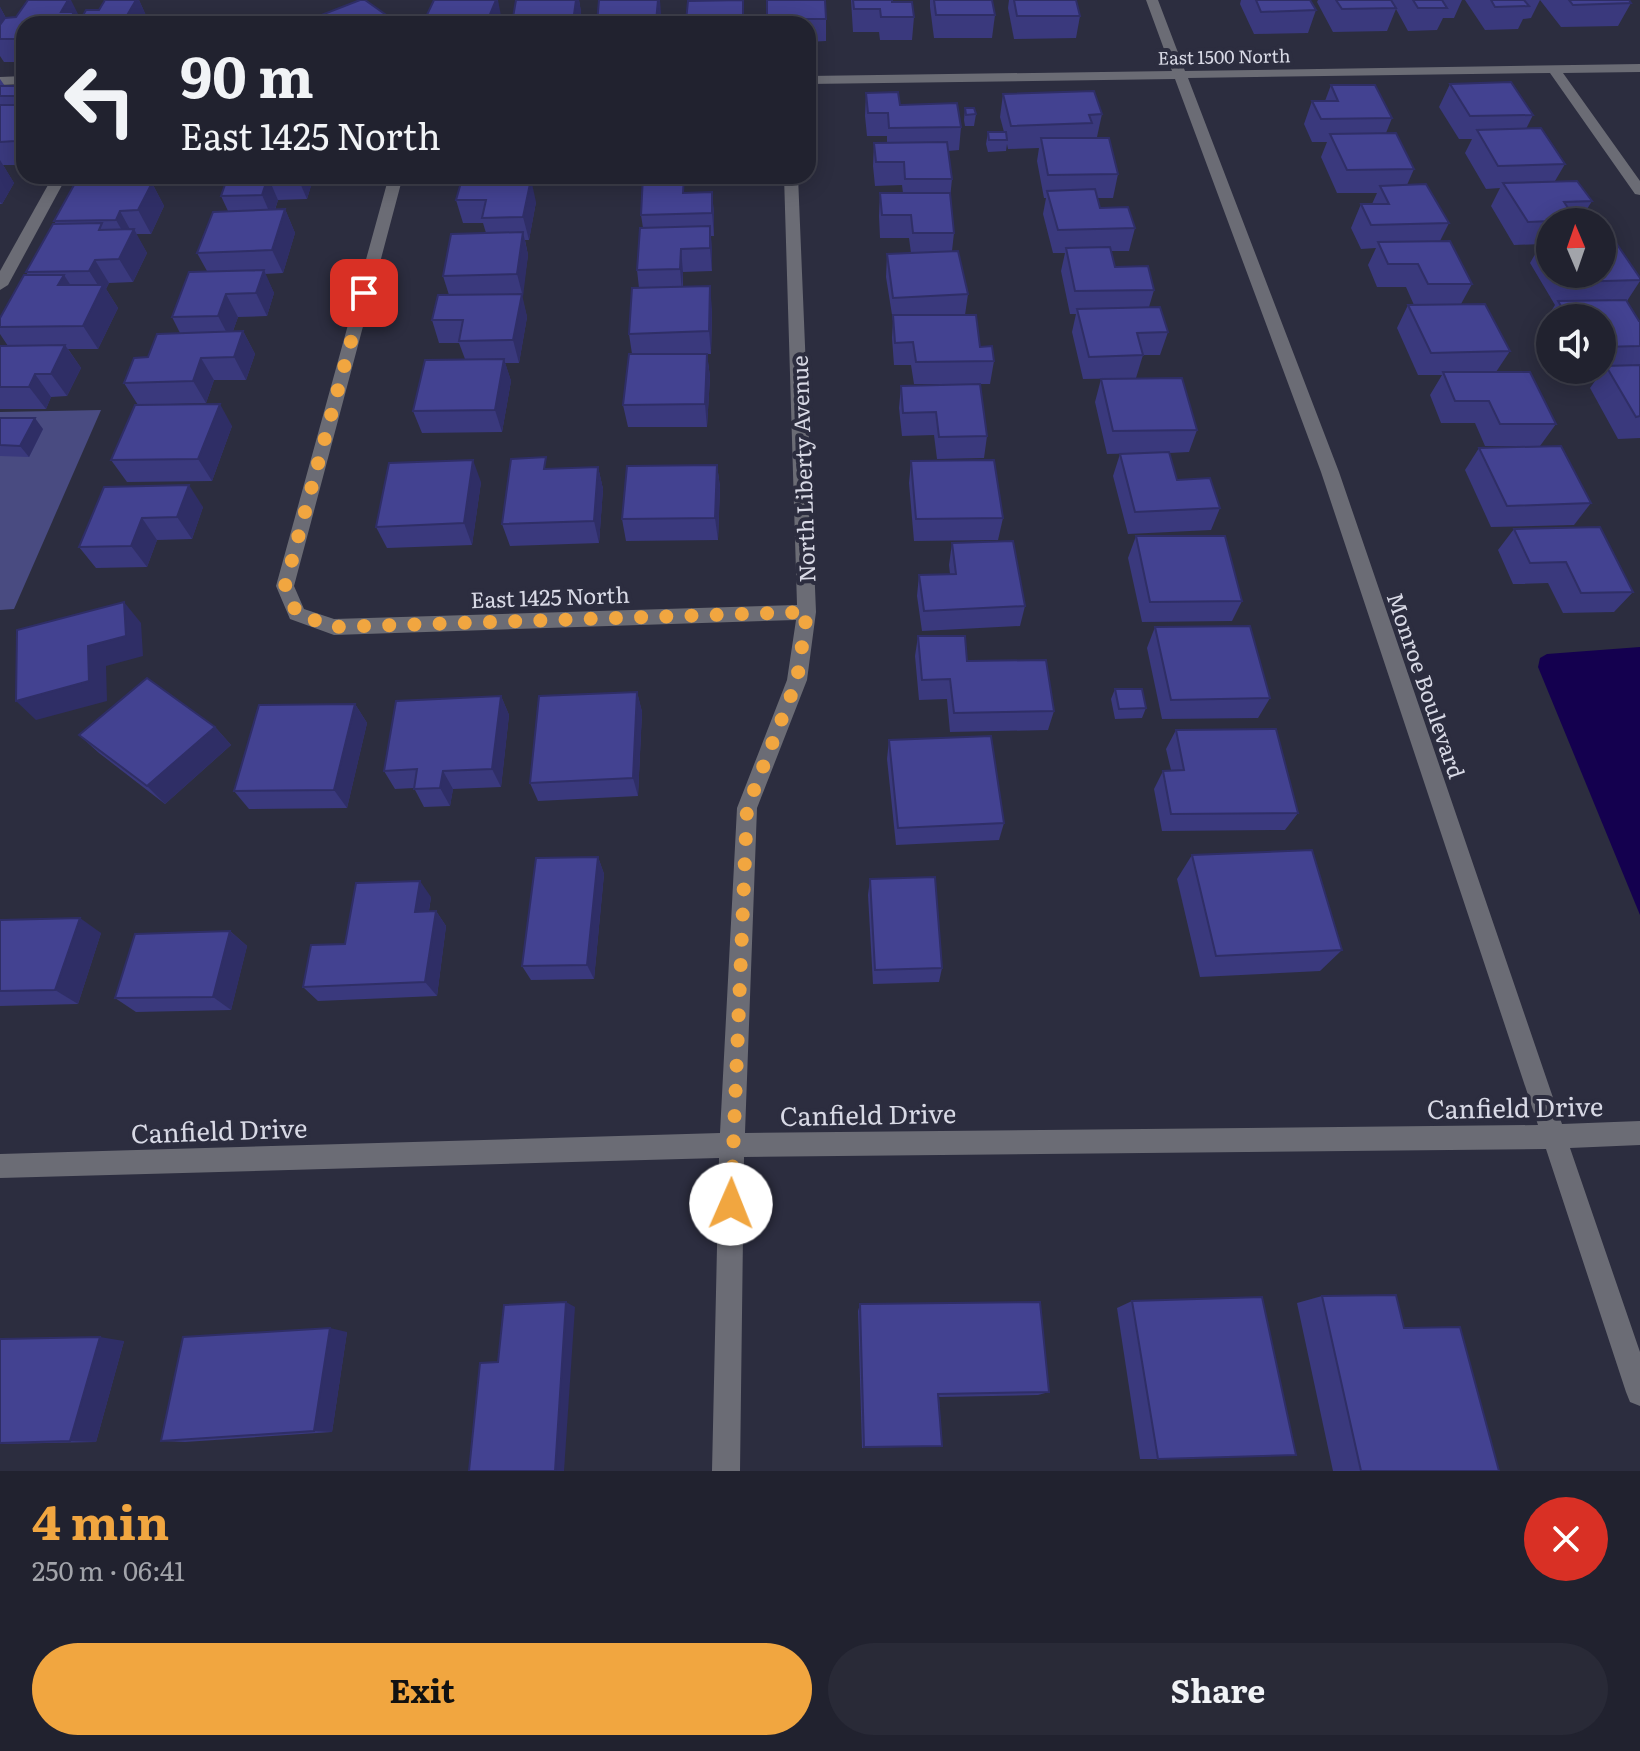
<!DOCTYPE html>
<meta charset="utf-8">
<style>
:root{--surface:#21222f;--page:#292a37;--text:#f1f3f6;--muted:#a2a4aa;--line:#3e3f4b;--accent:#f1a640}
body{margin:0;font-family:Literata,serif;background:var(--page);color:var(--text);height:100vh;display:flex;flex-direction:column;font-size:30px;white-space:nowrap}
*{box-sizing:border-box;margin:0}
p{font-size:26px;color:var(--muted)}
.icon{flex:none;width:44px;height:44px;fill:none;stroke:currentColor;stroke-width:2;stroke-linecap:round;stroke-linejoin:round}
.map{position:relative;height:1471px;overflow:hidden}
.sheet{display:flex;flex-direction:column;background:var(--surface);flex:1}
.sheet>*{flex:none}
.top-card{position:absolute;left:16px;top:16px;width:800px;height:168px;border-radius:24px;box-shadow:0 4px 20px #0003,0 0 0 2px var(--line);background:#21222f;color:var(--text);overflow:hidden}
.needle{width:52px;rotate:358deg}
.buttons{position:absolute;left:1536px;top:208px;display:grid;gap:16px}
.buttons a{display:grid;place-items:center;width:80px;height:80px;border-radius:50%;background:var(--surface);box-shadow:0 4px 20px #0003,0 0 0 2px var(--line);font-size:40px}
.pin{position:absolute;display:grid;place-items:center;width:68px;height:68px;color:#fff;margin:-34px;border-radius:16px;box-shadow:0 4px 12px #0006}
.me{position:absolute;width:88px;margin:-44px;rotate:1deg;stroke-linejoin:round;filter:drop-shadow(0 0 6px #0008)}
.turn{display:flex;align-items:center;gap:28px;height:168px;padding:0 32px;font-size:36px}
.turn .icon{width:104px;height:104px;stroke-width:2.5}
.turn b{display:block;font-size:56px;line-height:68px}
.round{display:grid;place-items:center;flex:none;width:84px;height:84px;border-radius:42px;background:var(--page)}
.overview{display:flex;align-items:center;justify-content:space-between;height:136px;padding:0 32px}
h1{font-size:48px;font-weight:700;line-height:60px;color:var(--accent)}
.cta{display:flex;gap:16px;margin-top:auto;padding:16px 32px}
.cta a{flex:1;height:92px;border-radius:48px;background:var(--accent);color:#111;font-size:32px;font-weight:700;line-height:92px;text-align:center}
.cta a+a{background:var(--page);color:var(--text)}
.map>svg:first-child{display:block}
</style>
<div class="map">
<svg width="1640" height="1471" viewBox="0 0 1640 1471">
<rect width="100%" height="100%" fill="#2c2d3f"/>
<polygon fill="#494b81" points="101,410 14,609 0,610 0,412"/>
<polygon fill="#14004f" points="1640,647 1640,915 1538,667 1540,658 1547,654"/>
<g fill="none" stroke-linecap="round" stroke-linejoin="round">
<g fill="#6b6c75" fill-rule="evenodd">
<polygon points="1146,0 1158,0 1185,71 1640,64 1640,72 1563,73 1640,181 1640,195 1635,194 1550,73 1188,78 1339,472 1562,1124 1640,1121 1640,1145 1570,1148 1640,1352 1640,1406 1630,1402 1626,1392 1546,1149 744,1157 740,1471 712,1471 719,1158 0,1178 0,1154 720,1133 737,808 787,680 796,620 334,635 290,619 276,586 389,176 403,176 294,586 304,609 334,619 797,605 784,176 798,176 816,612 807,680 757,808 745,1133 1538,1125 1321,472 1175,79 808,84 808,76 1172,71"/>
<polygon points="24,76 24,84 0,85 0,77"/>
<polygon points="53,176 67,176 8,285 0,290 0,271"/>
</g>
</g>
<g fill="#3a397d">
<polygon points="105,0 139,0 148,20 24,24 24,62 4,62 0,56 0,7 6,18 81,19 99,10"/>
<polygon points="516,0 579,0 581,12 579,24 512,24"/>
<polygon points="599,0 661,13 660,24 597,24"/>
<polygon points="743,0 744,24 687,24 686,21"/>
<polygon points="767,0 826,19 826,41 808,42 808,24 767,24"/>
<polygon points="851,0 892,0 892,2 914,17 912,40 880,40 879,32 853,32"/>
<polygon points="930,0 992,0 995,15 992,38 934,38 930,7"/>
<polygon points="1009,0 1076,0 1080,16 1076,38 1014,39 1008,8"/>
<polygon points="1241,0 1310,0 1316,10 1308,33 1254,34 1240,4"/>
<polygon points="1318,0 1462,0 1454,18 1443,18 1437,30 1408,31 1396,9 1387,31 1333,32 1317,2"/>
<polygon points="1465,0 1629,0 1631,3 1618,26 1561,27 1540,0 1531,18 1523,19 1518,29 1485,30"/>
<polygon points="424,21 502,21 501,24 424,24"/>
<polygon points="0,79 5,86 24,86 24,165 3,165 14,183 2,204 0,204"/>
<polygon points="1450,84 1533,115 1526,129 1565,164 1555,181 1592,201 1579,222 1550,222 1550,274 1602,274 1640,278 1640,281 1627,301 1639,321 1640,321 1640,438 1618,439 1590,388 1603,370 1602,370 1602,318 1550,318 1550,336 1543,324 1555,305 1530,263 1541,244 1514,245 1491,206 1500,188 1486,189 1465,153 1472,139 1459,139 1439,107"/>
<polygon points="1331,85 1392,118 1386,133 1414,169 1407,185 1449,223 1440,241 1472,284 1461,304 1510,351 1496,372 1556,424 1540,446 1485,446 1475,423 1441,423 1430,395 1442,375 1418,375 1397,328 1408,305 1414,305 1406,287 1377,287 1368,265 1376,248 1361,249 1351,228 1361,204 1372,204 1377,193 1337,193 1321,157 1327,142 1312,142 1304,124 1312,101 1325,101"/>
<polygon points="866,93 961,127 959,150 948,151 952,179 950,199 954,233 952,251 968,294 965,315 980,347 994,361 990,384 980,384 987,436 984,458 937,459 934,435 902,436 899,408 901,386 966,384 914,384 911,365 894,365 892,338 893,321 886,277 887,254 911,253 909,238 880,238 879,216 880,193 903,193 902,185 875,186 873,166 874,143 887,142 887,136 867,136 865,116"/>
<polygon points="1003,94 1102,114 1097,137 1089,138 1118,174 1113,198 1097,198 1100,208 1135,228 1129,251 1111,251 1115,267 1154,290 1149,307 1168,332 1160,355 1143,355 1136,378 1083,379 1072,332 1076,314 1070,314 1061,271 1065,253 1053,253 1043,214 1046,198 1044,198 1037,161 1039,148 1008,149 1007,144 1006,151 988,152 986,144 988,132 1004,132 1000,117"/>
<polygon points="965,108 976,114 974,126 965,126 964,120"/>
<polygon points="79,176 113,176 117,183 152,183 164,206 151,234 136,234 147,253 133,282 109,283 106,289 118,308 98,349 68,349 81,368 67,396 51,397 46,409 0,409 0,346 8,346 0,334 0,318 28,275 26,272 56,224 54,221"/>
<polygon points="228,176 311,176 313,179 307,199 278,200 275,210 285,209 295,233 283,273 265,274 274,293 267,316 238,317 233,331 243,331 255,354 246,380 214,380 206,403 171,404 232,426 212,481 127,482 111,460 138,405 124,383 148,357 180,333 172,317 207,271 197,253 228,211 221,196"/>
<polygon points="462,179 536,202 529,240 525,240 528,255 522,297 527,317 519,363 505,363 511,381 502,432 422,433 413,411 465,359 459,343 439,343 432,320 449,295 443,276 486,233 483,223 463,223 456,200"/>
<polygon points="712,192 714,215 714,236 711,236 712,271 683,272 683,287 712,309 711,354 707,354 710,377 707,427 628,427 623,405 632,354 629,334 639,288 637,270 643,228 641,215 686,193"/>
<polygon points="1101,379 1197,430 1189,452 1169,453 1177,480 1220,508 1211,530 1128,534 1113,476 1120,454 1145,453 1107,454 1095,402"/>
<polygon points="0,418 43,429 29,457 0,456"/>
<polygon points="1479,448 1591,503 1574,525 1491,527 1465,470"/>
<polygon points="911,461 1003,518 998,540 914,541 909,483"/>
<polygon points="717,465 720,487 718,540 626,541 622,519"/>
<polygon points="598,467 603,489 599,543 510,546 502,524 549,469"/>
<polygon points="481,482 472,545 387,548 376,527"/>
<polygon points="104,487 203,507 192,539 157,540 147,567 96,568 79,547"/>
<polygon points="1514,529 1633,592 1614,612 1563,613 1548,583 1513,584 1498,550"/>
<polygon points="1136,536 1242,601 1232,621 1142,622 1128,558"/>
<polygon points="952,543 1025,606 1020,626 922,631 917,596 919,575 950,574 949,565"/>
<polygon points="1155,627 1270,698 1258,718 1162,719 1147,648"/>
<polygon points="918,636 967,661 1054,711 1048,730 950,732 947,699 919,700 915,656"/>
<polygon points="1115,689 1146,708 1142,718 1115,719 1111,699"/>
<polygon points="637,692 642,712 638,796 538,801 530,783"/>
<polygon points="501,696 509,715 501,787 453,789 450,806 424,807 414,788 395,789 384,771"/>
<polygon points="355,704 367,723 347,808 249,809 234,791"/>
<polygon points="215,727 231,745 165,804 99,753 79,735"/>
<polygon points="1176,730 1298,813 1285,830 1162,831 1154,789 1163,771 1171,770 1166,749"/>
<polygon points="889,740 1004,823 999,840 896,845 887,759"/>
<polygon points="1192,855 1342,950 1320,971 1200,977 1177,879"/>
<polygon points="598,857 604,874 594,979 531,980 522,966"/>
<polygon points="870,879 942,968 939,982 873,984 868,895"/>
<polygon points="431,897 429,911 436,911 446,926 437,996 318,1001 303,987 345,944"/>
<polygon points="0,920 101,933 78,1004 0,1006"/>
<polygon points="230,931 247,946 231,1010 136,1012 115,998"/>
<polygon points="1322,1296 1404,1328 1499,1471 1333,1471 1297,1303"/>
<polygon points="1132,1301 1158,1459 1140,1459 1117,1308"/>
<polygon points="860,1304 1049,1392 1038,1395 939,1397 942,1446 862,1448 858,1311"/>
<polygon points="347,1332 332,1432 185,1442 161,1441"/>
<polygon points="0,1339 124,1341 96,1442 0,1444"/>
</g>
<g fill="#2f2e66">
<polygon points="68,0 71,0 81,20 81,24 67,24 61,12"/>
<polygon points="136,0 139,0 148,20 146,24 122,24"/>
<polygon points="496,0 498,0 502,21 501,24 486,24"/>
<polygon points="576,0 579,0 581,12 579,24 573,24 573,22"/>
<polygon points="658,0 660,0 661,13 660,24 657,24"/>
<polygon points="0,7 8,22 0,39"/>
<polygon points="24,127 24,156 15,141"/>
<polygon points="0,160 14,183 2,204 0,202"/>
<polygon points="112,176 113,176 125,198 108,183"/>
<polygon points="297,176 311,176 313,179 307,199"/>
<polygon points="268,177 278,200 272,218 262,195"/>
<polygon points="531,179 536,202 529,240 523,217"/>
<polygon points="152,183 164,206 151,234 138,210"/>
<polygon points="712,192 714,215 714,236 712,213"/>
<polygon points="285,209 295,233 283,273 272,250"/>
<polygon points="120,211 132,233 134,229 147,253 133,282 119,259 128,241 116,220"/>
<polygon points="710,226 712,249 712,271 710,248"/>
<polygon points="523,232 528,255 523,297 517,274"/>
<polygon points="681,249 683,272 682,292 680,269"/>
<polygon points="95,260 109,283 106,289 118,308 98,349 83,326 101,290 89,271"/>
<polygon points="264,270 274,293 267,316 256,293"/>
<polygon points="64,275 79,298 58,285"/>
<polygon points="710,286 712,309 711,354 709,331"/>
<polygon points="226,294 238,317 230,339 218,316"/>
<polygon points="522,294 527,317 519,363 513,340"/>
<polygon points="243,331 255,354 246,380 234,357"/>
<polygon points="65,345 81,368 67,396 51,374"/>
<polygon points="707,354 710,377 707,427 705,404"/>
<polygon points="201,358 214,380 206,403 193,381"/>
<polygon points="504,359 511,381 502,432 495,410"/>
<polygon points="35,374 51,397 46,409 29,387"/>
<polygon points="220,404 232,426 212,481 198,459"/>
<polygon points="35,418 43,429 29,457 20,446"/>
<polygon points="473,460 481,482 472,545 464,523"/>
<polygon points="717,465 720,487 718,540 715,518"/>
<polygon points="598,467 603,489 599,543 594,521"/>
<polygon points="189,485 203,507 192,539 177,517"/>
<polygon points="142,518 157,540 147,567 131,546"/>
<polygon points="124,602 141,623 143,656 106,666 107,701 36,720 16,701 88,646"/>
<polygon points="637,692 642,712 638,796 633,778"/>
<polygon points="501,696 509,715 501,787 492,769"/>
<polygon points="355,704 367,723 347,808 334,790"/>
<polygon points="215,727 231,745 165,804 147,786"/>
<polygon points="443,771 453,789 450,806 440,788"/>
<polygon points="598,857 604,874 594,979 587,965"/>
<polygon points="420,881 431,897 426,928 415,912"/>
<polygon points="436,911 446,926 437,996 425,982"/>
<polygon points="80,918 101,933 78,1004 55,990"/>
<polygon points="230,931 247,946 231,1010 213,997"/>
<polygon points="566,1302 575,1307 564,1471 555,1471"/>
<polygon points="330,1328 347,1332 332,1432 314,1431"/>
<polygon points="100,1337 124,1341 96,1442 70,1441"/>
</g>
<g fill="#434291" stroke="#2f2e66" stroke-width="2">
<polygon points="28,0 68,0 61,12 74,12 67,24 24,24 24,39 0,39 0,25 5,18 16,17"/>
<polygon points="105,0 136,0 122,24 78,24 86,10 99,10"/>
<polygon points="360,0 365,0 396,22 390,24 317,24 311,19"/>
<polygon points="434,0 496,0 486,24 424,21"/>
<polygon points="516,0 576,0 573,22 512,23"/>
<polygon points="599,0 658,0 656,22 597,23"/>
<polygon points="743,0 743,21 686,21 688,1"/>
<polygon points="767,0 825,0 826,19 767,19"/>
<polygon points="853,0 892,0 892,2 912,2 914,17 881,17 880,9 854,9"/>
<polygon points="934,0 992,0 995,15 936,15"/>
<polygon points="1014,0 1076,0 1080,16 1017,16"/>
<polygon points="1256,0 1310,0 1316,10 1261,12"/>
<polygon points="1336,0 1391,0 1396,8 1342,9"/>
<polygon points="1413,0 1442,0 1447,8 1418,8"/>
<polygon points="1491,0 1524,0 1529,6 1495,7"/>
<polygon points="1569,0 1629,0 1631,3 1573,5"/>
<polygon points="1511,82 1533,115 1470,116 1450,84"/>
<polygon points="1331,85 1375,85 1392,118 1321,119 1312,101 1338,101"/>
<rect x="0" y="86" width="24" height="10"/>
<polygon points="1094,91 1102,114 1089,115 1092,123 1011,126 1003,94"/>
<polygon points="898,92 900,105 957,103 961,127 889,128 888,113 868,113 866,93"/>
<polygon points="0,105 24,105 24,127 15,141 0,142"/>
<polygon points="965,108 974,108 976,114 966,115"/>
<polygon points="1541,128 1565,164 1498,166 1477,130"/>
<polygon points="988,132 1006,132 1007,140 989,140"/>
<polygon points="1396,133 1414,169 1347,170 1330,134"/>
<polygon points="1041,138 1109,138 1118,174 1048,175"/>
<polygon points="947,142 952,179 905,179 904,162 876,162 874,143"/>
<polygon points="79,176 112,176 108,183 152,183 138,210 120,211 116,220 54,221"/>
<polygon points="228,176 297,176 268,177 262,195 221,196"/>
<polygon points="643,176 684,176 683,193 712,192 712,213 641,215"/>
<polygon points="462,179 531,179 523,217 482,218 486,200 456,200"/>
<polygon points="1577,181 1592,201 1564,202 1576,220 1528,222 1503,183"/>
<polygon points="1426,184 1449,223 1371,225 1361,204 1389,204 1380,186"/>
<polygon points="1095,189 1100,208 1128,207 1135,228 1058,230 1047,191"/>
<polygon points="880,193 950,193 954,233 913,233 911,215 882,215"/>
<polygon points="285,209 272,250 197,253 213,212"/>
<polygon points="102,223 99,230 134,229 119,259 95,260 89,271 26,272 53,224"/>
<polygon points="710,226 710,248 681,249 680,269 637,270 640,228"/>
<polygon points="523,232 517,274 443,276 451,234"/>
<polygon points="1612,237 1640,278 1640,280 1570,282 1565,274 1602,274 1602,238"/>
<polygon points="1550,239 1550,250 1543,240"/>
<polygon points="1450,241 1472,284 1428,284 1418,264 1388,264 1378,242"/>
<polygon points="1110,247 1115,267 1148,266 1154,290 1075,291 1066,248"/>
<polygon points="958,251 968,294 893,298 887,254"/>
<polygon points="264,270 256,293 226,294 218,316 172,317 189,272"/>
<polygon points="24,275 64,275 58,285 103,285 83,326 0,327 0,318"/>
<polygon points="710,286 709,331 629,334 632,288"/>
<polygon points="522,294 513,340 459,341 463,320 432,320 438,295"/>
<polygon points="1626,300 1639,321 1640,321 1640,346 1602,347 1602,318 1568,318 1558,301"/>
<polygon points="1485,304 1510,351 1431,353 1408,305"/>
<polygon points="1160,307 1168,332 1137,333 1143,355 1089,357 1077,309"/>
<polygon points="893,315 976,315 980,347 992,346 994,361 916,362 913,342 895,343"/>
<polygon points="243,331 234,357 201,358 193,381 124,383 134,358 148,357 157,334"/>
<polygon points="65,345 51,374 35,374 29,387 0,387 0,346"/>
<polygon points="629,354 707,354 705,404 623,405"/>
<polygon points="504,359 495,410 413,411 425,360"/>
<polygon points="1640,365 1640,416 1636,417 1606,366"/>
<polygon points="1443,372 1530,372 1556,424 1500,424 1489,401 1455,401"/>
<polygon points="1182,378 1197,430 1113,431 1101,379"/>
<polygon points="980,384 987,436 939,437 936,412 903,413 901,386"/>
<polygon points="220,404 198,459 111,460 135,405"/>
<polygon points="0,418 35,418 20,446 0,445"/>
<polygon points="1561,446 1591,503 1507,506 1479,448"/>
<polygon points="1169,452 1177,480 1210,478 1220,508 1135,512 1120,454"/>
<polygon points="546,457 544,469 598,467 594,521 502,524 511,459"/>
<polygon points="473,460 464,523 376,527 389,463"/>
<polygon points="994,460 1003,518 916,519 911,461"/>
<polygon points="717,465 715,518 622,519 627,466"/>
<polygon points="189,485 177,517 142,518 131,546 79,547 104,487"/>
<polygon points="1600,527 1633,592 1581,593 1566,562 1530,563 1514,529"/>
<polygon points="1136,536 1225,536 1242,601 1150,602"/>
<polygon points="1013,541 1025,606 924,611 919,575 956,574 952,543"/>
<polygon points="124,602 126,636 88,646 89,681 16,701 17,630"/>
<polygon points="1250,626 1270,698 1171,700 1155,627"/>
<polygon points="918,636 965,636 967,661 1046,660 1054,711 954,713 950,679 922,680"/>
<polygon points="147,678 215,727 147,786 79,735"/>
<polygon points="1115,689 1142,689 1146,708 1119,709"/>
<polygon points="637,692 633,778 530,783 539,696"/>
<polygon points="501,696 492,769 443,771 440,788 414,789 417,769 384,771 396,701"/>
<polygon points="355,704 334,790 234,791 259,705"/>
<polygon points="1276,729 1298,813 1171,814 1163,771 1184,770 1176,730"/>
<polygon points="991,736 1004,823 898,828 889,740"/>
<polygon points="1312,850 1342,950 1216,956 1192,855"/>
<polygon points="598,857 587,965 522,966 536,858"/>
<polygon points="935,877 942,968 875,970 870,879"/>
<polygon points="420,881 415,912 436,911 425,982 303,987 311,945 345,944 356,883"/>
<polygon points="80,918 55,990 0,991 0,920"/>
<polygon points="230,931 213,997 115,998 135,934"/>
<polygon points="1396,1295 1404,1328 1460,1327 1499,1471 1361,1471 1322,1296"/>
<polygon points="1262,1297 1296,1455 1158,1459 1132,1301"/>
<polygon points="566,1302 555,1471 469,1471 480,1363 498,1362 504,1305"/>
<polygon points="1040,1302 1049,1392 938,1394 942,1446 864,1447 860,1304"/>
<polygon points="330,1328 314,1431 161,1441 183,1337"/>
<polygon points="100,1337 70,1441 0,1443 0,1339"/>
</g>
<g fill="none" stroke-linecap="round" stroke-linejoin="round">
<polyline stroke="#f1a640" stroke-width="14" stroke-dasharray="0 25.2" points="364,293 285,586 297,614 334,627 807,612 797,680 747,808 731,1204"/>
</g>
<g text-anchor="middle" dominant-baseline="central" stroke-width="8" stroke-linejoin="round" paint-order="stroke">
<g font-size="18" fill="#d8d9e5" stroke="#2c2d3f">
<text transform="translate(1224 56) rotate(-1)">East 1500 North</text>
</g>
<g font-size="22" fill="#d8d9e5" stroke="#2c2d3f">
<text transform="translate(802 469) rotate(-92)">North Liberty Avenue</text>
<text transform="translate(550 596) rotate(-2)">East 1425 North</text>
<text transform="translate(1427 685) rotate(71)">Monroe Boulevard</text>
</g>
<g font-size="26" fill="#d8d9e5" stroke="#2c2d3f">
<text transform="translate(1515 1106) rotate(-1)">Canfield Drive</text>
<text transform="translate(868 1113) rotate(-1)">Canfield Drive</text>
<text transform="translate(219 1129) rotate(-2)">Canfield Drive</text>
</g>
</g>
</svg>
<div class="buttons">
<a><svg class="needle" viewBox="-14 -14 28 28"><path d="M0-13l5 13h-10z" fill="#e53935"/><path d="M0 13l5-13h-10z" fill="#a2a4aa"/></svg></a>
<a><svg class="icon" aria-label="sound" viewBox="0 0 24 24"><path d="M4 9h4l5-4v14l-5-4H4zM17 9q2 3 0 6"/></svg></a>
</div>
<div class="pin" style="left:364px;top:293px;background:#d93025"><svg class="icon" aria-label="arrive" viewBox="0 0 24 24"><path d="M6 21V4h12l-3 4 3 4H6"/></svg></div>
<svg class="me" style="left:731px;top:1204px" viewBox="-20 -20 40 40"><circle r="19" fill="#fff"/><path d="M0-13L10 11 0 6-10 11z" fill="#f1a640"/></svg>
<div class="top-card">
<div class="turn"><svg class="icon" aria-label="left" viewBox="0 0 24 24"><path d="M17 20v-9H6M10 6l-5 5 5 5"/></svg><div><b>90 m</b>East 1425 North</div></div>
</div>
</div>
<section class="sheet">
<div class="overview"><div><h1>4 min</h1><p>250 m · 06:41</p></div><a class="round" style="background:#d93025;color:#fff"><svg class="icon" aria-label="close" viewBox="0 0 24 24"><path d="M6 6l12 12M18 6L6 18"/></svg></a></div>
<div class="cta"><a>Exit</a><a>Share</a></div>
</section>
